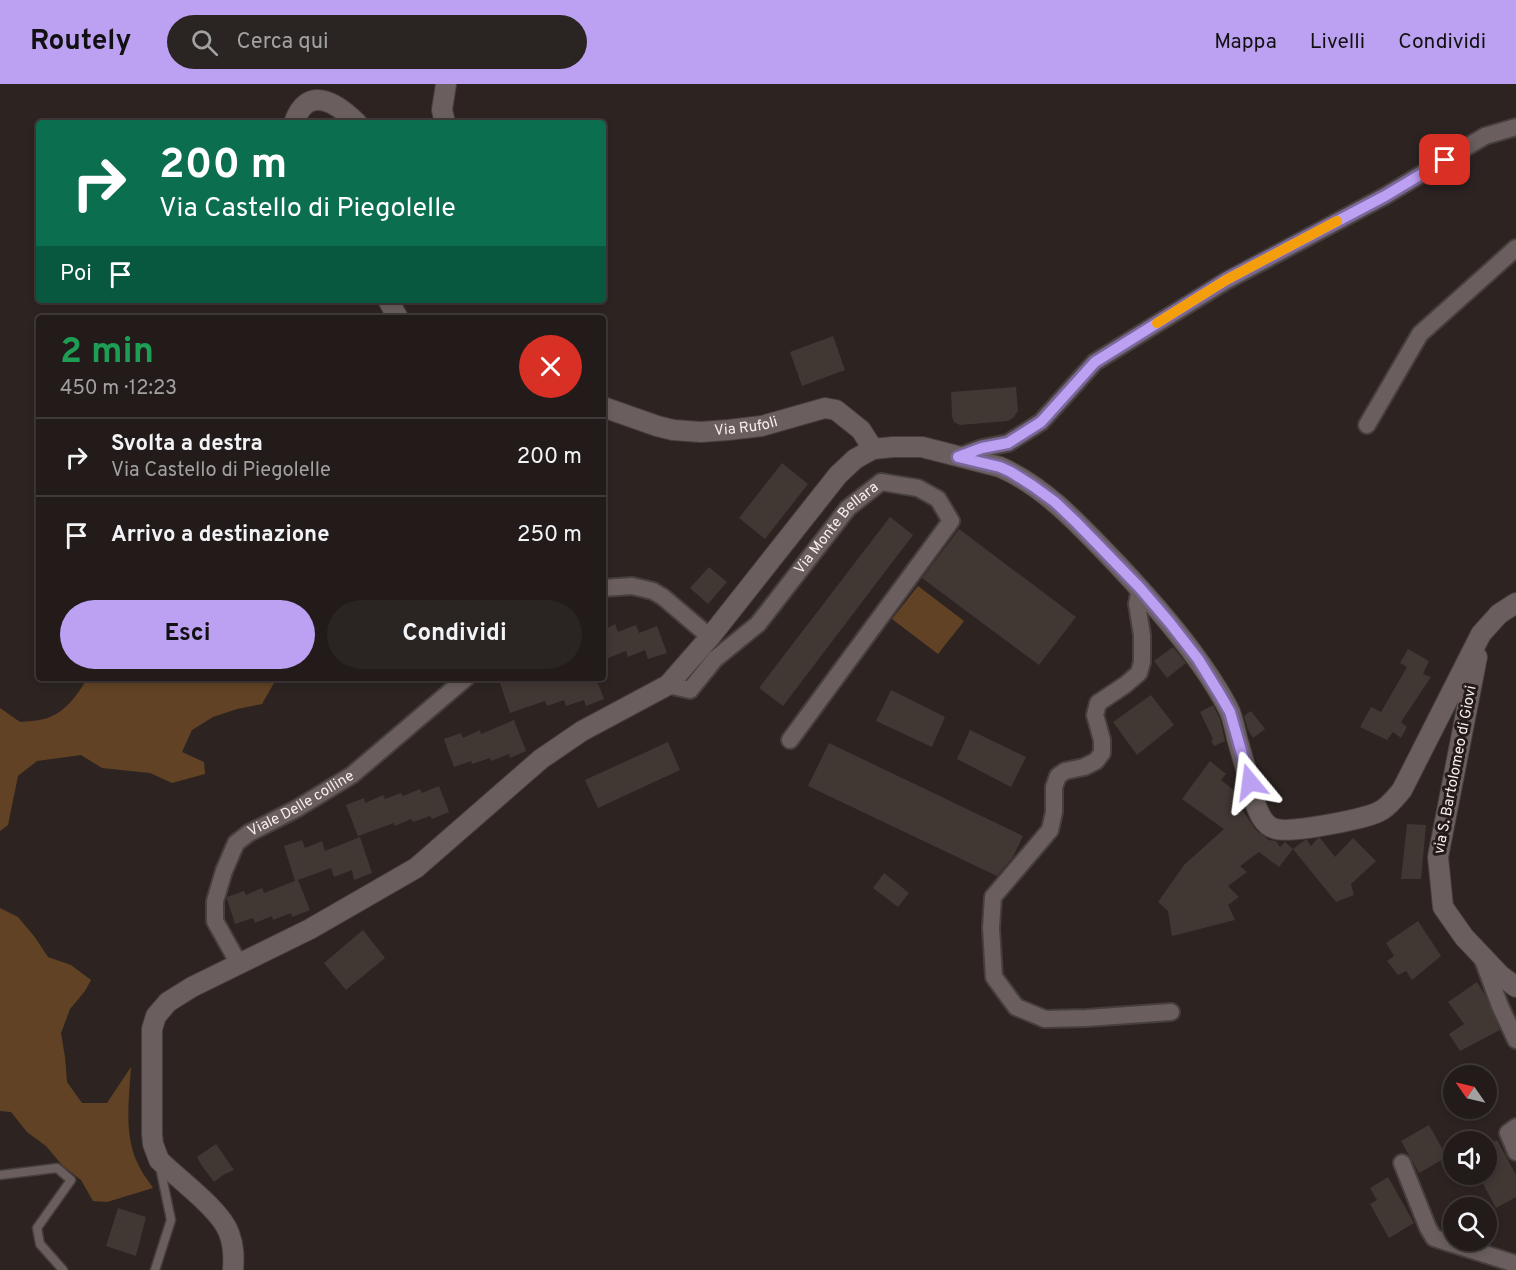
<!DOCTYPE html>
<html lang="it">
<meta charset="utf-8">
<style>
:root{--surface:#221b1a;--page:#2a2423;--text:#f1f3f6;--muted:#a2a1a2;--line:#3f3939;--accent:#bca0f2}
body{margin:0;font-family:Overpass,sans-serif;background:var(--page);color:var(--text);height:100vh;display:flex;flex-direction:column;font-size:22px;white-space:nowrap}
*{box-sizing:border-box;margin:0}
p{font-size:20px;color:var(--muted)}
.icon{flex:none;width:33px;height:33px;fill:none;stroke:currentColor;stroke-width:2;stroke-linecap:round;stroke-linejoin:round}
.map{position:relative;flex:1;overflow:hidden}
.side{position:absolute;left:36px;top:231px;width:570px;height:366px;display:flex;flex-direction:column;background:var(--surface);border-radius:6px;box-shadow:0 3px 9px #0003,0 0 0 2px var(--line)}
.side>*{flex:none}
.top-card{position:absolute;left:36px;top:36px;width:570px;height:183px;border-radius:6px;box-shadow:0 3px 9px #0003,0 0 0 2px var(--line);background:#0b6e4f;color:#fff;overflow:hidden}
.needle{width:39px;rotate:304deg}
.fabs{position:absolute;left:1443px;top:981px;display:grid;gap:12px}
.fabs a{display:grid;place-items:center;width:54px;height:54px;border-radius:50%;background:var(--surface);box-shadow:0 3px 9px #0003,0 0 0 2px var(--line);font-size:30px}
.pin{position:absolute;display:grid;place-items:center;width:51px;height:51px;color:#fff;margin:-26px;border-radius:12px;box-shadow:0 3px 9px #0006}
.me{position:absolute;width:66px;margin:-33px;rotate:344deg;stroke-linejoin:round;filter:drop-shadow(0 0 4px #0008)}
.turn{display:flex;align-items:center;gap:21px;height:126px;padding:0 24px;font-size:27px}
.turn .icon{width:78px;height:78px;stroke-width:2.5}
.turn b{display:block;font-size:42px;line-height:51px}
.then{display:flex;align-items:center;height:57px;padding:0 24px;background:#0003;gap:12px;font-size:22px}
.round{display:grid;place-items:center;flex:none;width:63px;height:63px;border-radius:32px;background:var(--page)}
.overview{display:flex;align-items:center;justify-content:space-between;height:102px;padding:0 24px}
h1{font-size:36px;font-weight:700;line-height:45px;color:#1e9e55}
.action{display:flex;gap:12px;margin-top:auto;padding:12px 24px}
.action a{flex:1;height:69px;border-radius:36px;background:var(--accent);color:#111;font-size:24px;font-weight:700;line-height:69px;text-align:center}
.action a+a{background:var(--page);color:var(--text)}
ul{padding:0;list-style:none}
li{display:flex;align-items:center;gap:18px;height:78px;padding:0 24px;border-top:2px solid var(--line)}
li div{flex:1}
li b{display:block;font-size:22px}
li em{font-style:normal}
header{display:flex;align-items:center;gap:36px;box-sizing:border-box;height:84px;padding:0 30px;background:var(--accent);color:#111}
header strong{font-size:28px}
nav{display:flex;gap:33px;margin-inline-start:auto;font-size:21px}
.search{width:420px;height:54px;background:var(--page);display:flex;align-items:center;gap:15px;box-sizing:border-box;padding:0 21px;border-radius:33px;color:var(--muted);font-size:22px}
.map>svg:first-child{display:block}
</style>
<header>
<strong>Routely</strong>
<div class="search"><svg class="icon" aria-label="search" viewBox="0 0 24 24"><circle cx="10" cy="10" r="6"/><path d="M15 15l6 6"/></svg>Cerca qui</div>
<nav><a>Mappa</a><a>Livelli</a><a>Condividi</a></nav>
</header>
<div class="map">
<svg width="1516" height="1186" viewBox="0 0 1516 1186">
<rect width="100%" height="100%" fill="#2d2422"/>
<g fill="#614224">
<polygon points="918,502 964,537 938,570 892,535"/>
<path d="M87 594H275L274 599 262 620 237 625 213 633 192 646 182 668 204 678 205 690 172 699 150 689 102 684 81 671 37 677 18 692 8 741 0 747V624L20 638C28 637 36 637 44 635 64 630 78 611 87 594Z"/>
<path d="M0 824 18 833 34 852 48 873 71 881 91 896 85 907 70 925 61 949 65 973 67 998 82 1019H107L131 983C129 1016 123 1054 140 1084 143 1091 149 1097 153 1104L107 1118 93 1117 81 1096 62 1081 46 1062 27 1048 11 1028 0 1027Z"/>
</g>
<g fill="#413834">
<polygon points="833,252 845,286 802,302 790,268"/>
<polygon points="1016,303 1018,327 1013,334 1008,337 960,341 954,338 952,332 951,308"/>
<polygon points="782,379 808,400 765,455 739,434"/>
<polygon points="890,433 913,451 783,622 759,604"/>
<polygon points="959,445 1076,533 1039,581 922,494"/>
<polygon points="709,483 727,498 708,520 690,504"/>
<polygon points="615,540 618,548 636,541 639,549 657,542 667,569 648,575 645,566 628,573 626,567 608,574 603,560 603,546"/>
<polygon points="1173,563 1186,579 1167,594 1154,577"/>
<polygon points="1408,565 1429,577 1423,590 1431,593 1401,638 1407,643 1401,654 1393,648 1387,656 1360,643 1371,623 1381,628 1407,583 1400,579"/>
<polygon points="505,594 596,594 604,615 586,622 584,616 566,622 564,616 547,622 545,617 510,629 499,596"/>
<polygon points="891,606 945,633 932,663 876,637"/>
<polygon points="1151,611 1174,641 1137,671 1113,638"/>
<polygon points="1213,621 1220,635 1225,657 1214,662 1211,657 1213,655 1200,628"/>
<polygon points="1251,627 1265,645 1253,654 1248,646 1244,632"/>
<polygon points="514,636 526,667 510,674 509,670 491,677 490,674 472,680 471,677 454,683 444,655 461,649 463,654 480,646 481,650"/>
<polygon points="970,646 1026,673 1011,703 957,675"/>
<polygon points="668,658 680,686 598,724 585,696"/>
<polygon points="829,659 1023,752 1013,773 997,792 808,702"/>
<polygon points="1210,677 1226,690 1221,696 1240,711 1243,720 1240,723 1256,746 1269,756 1276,757 1280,763 1285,758 1293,765 1279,783 1259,768 1240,782 1247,788 1228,802 1239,813 1228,821 1235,836 1172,852 1168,827 1158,818 1184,781 1224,745 1182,715"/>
<polygon points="439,702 449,728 432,735 430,732 413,738 411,735 395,742 394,739 358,752 346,721 364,714 365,719 383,711 385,715 401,709 403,712 420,705 422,709"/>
<polygon points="1407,740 1426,741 1421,795 1401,795"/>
<polygon points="360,753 372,789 354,796 352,786 334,793 331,784 298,796 310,826 292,833 291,829 273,836 272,832 255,839 253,834 235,840 227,815 227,813 244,807 246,811 262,804 264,809 295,797 284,762 302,756 305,764 322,757 325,767"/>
<polygon points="1318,754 1320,754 1335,773 1353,754 1376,777 1351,800 1354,811 1336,818 1293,765 1305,756 1307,756 1311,762"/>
<polygon points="884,789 909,809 898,823 873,804"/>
<polygon points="1418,837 1441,872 1412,896 1406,887 1398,891 1387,877 1394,872 1386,859"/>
<polygon points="363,846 385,874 346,906 324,879"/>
<polygon points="1477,898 1486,913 1500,946 1460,967 1449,950 1464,940 1448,918"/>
<polygon points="1429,1041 1447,1073 1419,1089 1401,1057"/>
<polygon points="1497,1056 1516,1091 1516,1113 1496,1124 1478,1090 1486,1090 1486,1062"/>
<polygon points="216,1060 234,1086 223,1091 214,1098 202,1082 197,1073"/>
<polygon points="1388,1093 1414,1139 1389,1154 1370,1120 1377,1116 1370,1104"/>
<polygon points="118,1124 146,1133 136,1172 106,1162"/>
</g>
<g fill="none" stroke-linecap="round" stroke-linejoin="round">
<g stroke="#463f3e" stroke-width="11">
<g id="service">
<polyline points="0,1091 57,1084 71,1096 37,1144 40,1160 63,1186"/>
<polyline points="155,1186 171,1136 160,1083"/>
</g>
</g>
<g stroke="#463f3e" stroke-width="20">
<g id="minor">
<polyline points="1367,341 1420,250 1516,164"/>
<polyline points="958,373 982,364 1008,359 1041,338 1095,278 1226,197 1385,112 1485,52 1516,43"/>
<polyline points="603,504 632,502 653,507 663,513 710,553"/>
<polyline points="1140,504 1137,520 1142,551 1142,578 1139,589 1125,601 1098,619 1095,631 1102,656 1102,669 1096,677 1084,683 1065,687 1058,692 1054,703 1054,728 1050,746 993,813 991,844 994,893 1016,923 1045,935 1087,934 1171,928"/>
<path id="s1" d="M668 601 690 606 715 575 758 540 848 424 881 398 918 404 938 415 951 437 790 656"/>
<polyline points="1482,873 1500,922 1516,956"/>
<path id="s2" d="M239 880 215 837V817L224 787 236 759 249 749 296 725 352 691 466 594"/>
<polyline points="1516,1043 1508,1049 1516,1068"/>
<polyline points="1402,1079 1428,1144 1434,1154 1516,1180"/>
</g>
</g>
<g stroke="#463f3e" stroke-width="22">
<g id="tertiary">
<path d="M294 39C307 0 336 18 357 39"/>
<polyline points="445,39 442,26 446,0"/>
<polyline points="388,216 398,234"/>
<path id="s3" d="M603 323 657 342 673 346 701 348 728 346 762 342 825 324 836 326 861 346 873 365"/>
<polyline points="1477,573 1438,773 1443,823 1464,853 1500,891 1516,903"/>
<path d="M233 1186C234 1173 234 1162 229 1149 221 1126 178 1095 159 1076L153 1060 152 1050V945L156 932 168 918 192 903 310 845 416 784 541 675 582 647 668 601 710 553 838 391 855 375 873 365 893 363H922L1000 383C1047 404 1081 443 1116 479 1150 515 1182 551 1209 592 1216 603 1224 615 1230 628 1233 636 1235 645 1237 654 1243 675 1249 695 1254 716 1258 727 1263 742 1276 745 1292 749 1368 735 1382 726 1390 721 1396 713 1402 706L1481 550 1499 530 1516 519"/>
</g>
</g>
<use href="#service" stroke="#6a5f5e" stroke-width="8"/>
<use href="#minor" stroke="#6a5f5e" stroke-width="16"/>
<use href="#tertiary" stroke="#6a5f5e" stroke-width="20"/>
</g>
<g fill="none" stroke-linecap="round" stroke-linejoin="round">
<g stroke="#7a689d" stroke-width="15">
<polyline id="route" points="1250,698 1230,628 1219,609 1198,575 1170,539 1140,504 1075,437 1055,418 1033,402 1011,388 1000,383 958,373 982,364 1008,359 1041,338 1095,278 1226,196 1385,112 1445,76"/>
</g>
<use href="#route" stroke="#bca0f2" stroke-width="10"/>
<polyline stroke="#f59e0b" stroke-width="10" points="1157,239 1226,196 1337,137"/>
</g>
<g text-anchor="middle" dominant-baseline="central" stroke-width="6" stroke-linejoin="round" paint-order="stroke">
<g font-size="15" fill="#f6efee" stroke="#231a19">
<text stroke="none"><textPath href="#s3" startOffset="147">Via Rufoli</textPath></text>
<text stroke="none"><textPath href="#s1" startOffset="242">Via Monte Bellara</textPath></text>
<text transform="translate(1456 686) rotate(-79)">via S. Bartolomeo di Giovi</text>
<text stroke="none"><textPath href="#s2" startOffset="207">Viale Delle colline</textPath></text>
</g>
</g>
</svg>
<div class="fabs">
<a><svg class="needle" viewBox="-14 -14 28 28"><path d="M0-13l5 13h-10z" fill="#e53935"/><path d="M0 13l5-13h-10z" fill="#a2a1a2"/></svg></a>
<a><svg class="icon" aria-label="sound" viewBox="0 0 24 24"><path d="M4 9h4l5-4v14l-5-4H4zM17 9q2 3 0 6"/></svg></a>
<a><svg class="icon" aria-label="search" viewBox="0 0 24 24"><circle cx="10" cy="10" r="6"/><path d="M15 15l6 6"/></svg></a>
</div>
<div class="pin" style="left:1445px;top:76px;background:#d93025"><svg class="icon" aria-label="arrive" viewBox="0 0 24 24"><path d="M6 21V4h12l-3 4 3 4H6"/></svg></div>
<svg class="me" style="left:1250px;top:698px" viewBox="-20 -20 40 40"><path d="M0-17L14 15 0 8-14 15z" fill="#bca0f2" stroke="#fff" stroke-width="4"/></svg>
<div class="top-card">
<div class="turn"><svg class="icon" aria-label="right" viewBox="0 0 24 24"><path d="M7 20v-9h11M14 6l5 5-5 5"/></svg><div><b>200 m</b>Via Castello di Piegolelle</div></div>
<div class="then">Poi<svg class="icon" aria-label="arrive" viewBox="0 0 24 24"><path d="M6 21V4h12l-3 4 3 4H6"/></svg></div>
</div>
<section class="side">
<div class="overview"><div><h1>2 min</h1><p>450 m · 12:23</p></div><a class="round" style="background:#d93025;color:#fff"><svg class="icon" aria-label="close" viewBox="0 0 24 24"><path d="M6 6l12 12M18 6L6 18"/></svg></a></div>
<ul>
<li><svg class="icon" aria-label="right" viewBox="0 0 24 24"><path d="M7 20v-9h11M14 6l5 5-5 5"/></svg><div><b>Svolta a destra</b><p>Via Castello di Piegolelle</p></div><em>200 m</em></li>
<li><svg class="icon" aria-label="arrive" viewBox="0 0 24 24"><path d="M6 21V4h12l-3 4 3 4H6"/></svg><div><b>Arrivo a destinazione</b></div><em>250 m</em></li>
</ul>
<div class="action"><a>Esci</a><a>Condividi</a></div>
</section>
</div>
